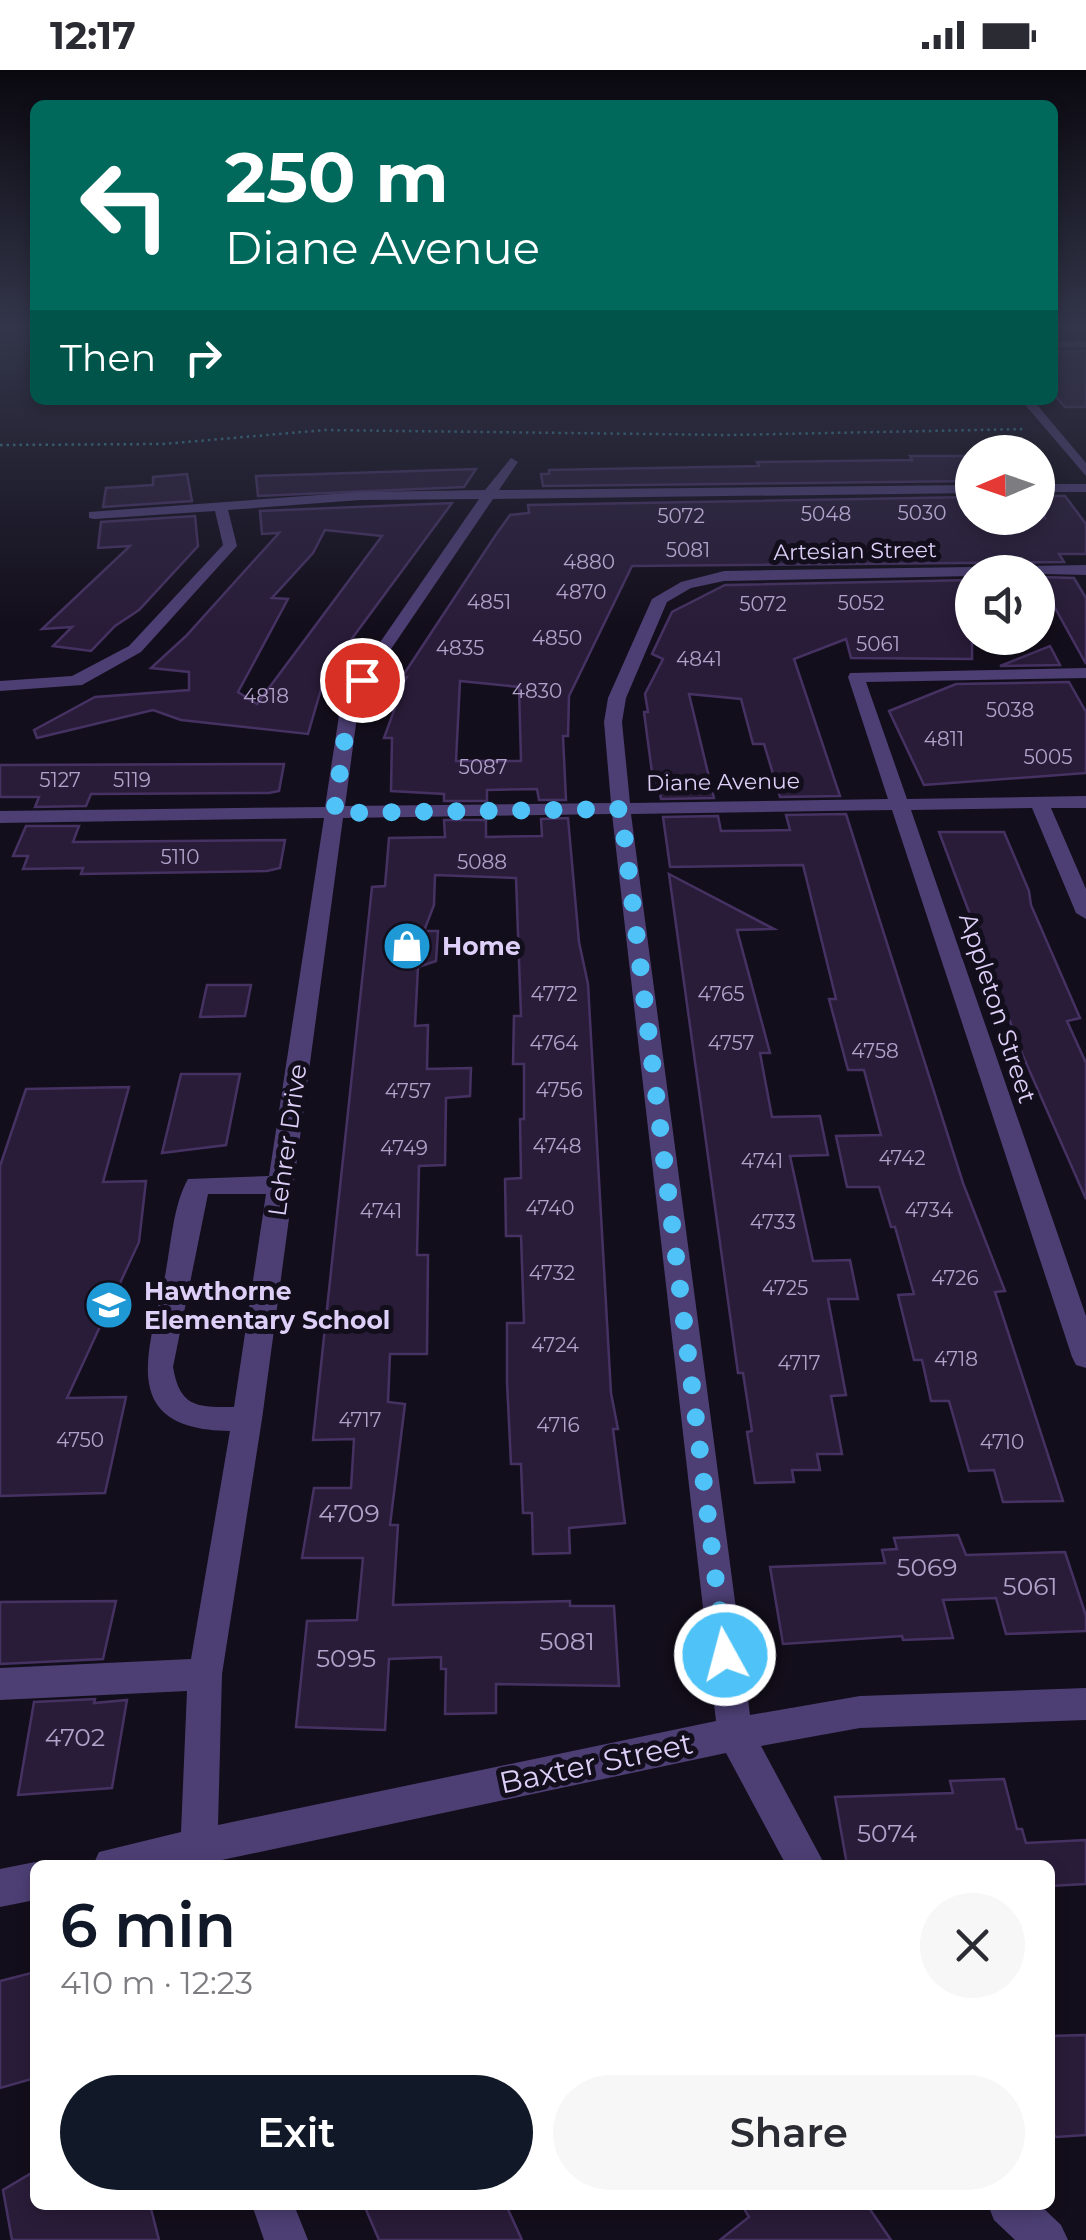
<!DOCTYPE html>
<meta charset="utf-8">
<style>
:root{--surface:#fff;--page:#f7f7f7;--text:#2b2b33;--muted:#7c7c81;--accent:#111827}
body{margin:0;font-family:Montserrat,sans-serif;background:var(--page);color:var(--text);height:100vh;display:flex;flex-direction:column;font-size:38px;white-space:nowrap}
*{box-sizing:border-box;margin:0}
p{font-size:32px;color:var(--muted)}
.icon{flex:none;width:55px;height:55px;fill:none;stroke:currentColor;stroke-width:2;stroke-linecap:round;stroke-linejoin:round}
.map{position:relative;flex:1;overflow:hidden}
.drawer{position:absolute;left:30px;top:1790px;width:1025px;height:350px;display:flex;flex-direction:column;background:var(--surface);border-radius:15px;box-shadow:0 5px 15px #0003}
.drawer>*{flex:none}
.hud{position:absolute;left:30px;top:30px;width:1028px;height:305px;border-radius:15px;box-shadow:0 5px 15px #0003;background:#00695c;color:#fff;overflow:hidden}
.needle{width:65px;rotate:268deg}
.fabs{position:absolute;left:955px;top:365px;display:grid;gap:20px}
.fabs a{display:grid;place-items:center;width:100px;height:100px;border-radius:50%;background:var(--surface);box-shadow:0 5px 15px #0003;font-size:50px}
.pin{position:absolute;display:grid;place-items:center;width:85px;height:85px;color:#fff;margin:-42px;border:5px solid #fff;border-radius:50%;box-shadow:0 2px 10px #0007}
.me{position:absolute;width:110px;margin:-55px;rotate:353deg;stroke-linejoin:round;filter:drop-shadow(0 0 8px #0008)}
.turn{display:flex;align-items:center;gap:35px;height:210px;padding:0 30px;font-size:45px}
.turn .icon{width:130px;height:130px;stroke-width:2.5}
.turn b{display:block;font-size:70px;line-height:85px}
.then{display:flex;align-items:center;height:95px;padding:0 30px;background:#0003;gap:20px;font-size:38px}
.round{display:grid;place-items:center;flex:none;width:105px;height:105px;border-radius:52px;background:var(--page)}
.summary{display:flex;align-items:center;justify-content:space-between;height:170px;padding:0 30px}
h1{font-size:60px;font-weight:600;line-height:75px;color:var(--accent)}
.button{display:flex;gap:20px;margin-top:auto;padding:20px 30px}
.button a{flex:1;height:115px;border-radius:60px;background:var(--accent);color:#fff;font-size:40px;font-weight:600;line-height:115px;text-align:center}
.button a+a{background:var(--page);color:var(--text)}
.status{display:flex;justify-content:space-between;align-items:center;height:70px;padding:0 50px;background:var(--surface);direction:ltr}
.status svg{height:28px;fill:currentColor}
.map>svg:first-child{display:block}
</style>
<div class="status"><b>12:17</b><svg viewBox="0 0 49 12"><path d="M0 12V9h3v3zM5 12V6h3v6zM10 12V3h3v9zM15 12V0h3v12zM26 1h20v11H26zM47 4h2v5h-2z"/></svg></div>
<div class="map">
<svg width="1086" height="2170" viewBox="0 0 1086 2170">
<rect width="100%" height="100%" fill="#130e1b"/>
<g fill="#291c39" stroke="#463262" stroke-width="2.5" fill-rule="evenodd">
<polygon points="1086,281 1086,337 1065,337 1052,322 1052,282"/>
<polygon points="910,386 972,386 972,411 543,416 541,404 549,404 549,400 759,396 757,392 912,390"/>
<polygon points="476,399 464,417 258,426 256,406"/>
<polygon points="187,404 192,431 103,437 106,418 153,415 153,407"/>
<path d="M1038 426H1065L1086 454V484H1059L1064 492 632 496 569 626 568 666H563L566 730H539L537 719 487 720V731H444V724L391 721 392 668H384L396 635H391L407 607H402L495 466 510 445 529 443 528 435 972 427V448H1045L1038 436ZM460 611 519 617 521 691H456Z"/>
<path d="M452 433 345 578 322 616 308 664 181 650 153 640 37 668 34 660 95 627 189 620V602L151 598 186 566 279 463 262 464 260 441ZM325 460 382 466 257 634 238 622 288 529 272 528 313 483Z"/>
<polygon points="195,446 198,476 139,540 115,556 91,581 53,576 72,557 42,559 130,476 98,478 101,452"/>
<polygon points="1038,507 1074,508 1086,528 1086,594"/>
<polygon points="972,510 972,589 851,588 846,569 794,589 840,726 780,727 764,674 753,674 741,629 689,624 714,728 661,729 659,718 654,718 644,642 648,642 645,624 663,589 652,584 672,542 725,515"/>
<polygon points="1050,576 1060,595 1000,596"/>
<polygon points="1069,612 1086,642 1086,703 924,715 889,641 956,614"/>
<polygon points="284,694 279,721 269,723 91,724 86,736 35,737 39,727 0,727 0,695"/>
<polygon points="846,744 963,1113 1005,1221 995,1222 1063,1431 1003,1432 994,1400 969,1401 949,1331 931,1331 922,1290 914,1290 898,1225 914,1224 895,1157 891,1157 879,1117 847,1117 836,1066 881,1065 864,1000 848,1000 829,929 836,929 803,795 670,797 663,747 718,746 721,761 790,760 786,745"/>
<polygon points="568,748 579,872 588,914 611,1323 618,1359 613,1359 625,1453 569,1458 570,1483 533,1484 532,1443 523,1443 521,1394 511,1394 507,1312 507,1253 524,1253 521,1166 506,1166 505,1109 521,1108 520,1049 524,1049 524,994 513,994 514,946 521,946 516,808 435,805 434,835 424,861 438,861 436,891 418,897 415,956 428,955 427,999 471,998 470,1026 446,1028 445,1095 419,1096 417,1185 428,1185 427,1284 390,1284 388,1332 405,1334 390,1455 398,1455 393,1535 570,1531 570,1536 614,1536 619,1616 496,1614 496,1643 445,1644 446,1599 441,1599 441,1587 389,1589 385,1660 296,1657 307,1551 357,1550 363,1488 302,1488 314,1418 351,1418 354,1369 313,1370 372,817 385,816 389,768 445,767 444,750 486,750 486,767 542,766 541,749"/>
<polygon points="26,756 79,756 73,772 285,770 280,798 267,801 81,804 83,798 23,799 28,786 13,786"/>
<polygon points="939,762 1004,762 1029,821 1031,835 1080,948 1067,951 1086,993 1086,1129 1023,986"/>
<polygon points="669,804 774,859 737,860 770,983 760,983 772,1047 820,1046 828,1085 790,1086 813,1191 850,1190 858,1229 828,1229 846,1325 831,1326 842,1384 817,1384 820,1400 792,1400 794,1412 755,1413 747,1362 752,1361 743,1303 738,1303"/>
<polygon points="207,915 251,915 245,946 200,947"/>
<polygon points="181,1004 240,1004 226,1075 162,1083"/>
<polygon points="129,1017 103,1112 146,1111 139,1172 67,1328 126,1327 105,1423 0,1426 0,1096 26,1019"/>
<polygon points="958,1465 966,1485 1065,1482 1086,1546 1086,1561 1006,1564 996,1528 943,1530 953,1568 903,1570 902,1566 783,1574 770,1497 885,1493 882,1480 897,1479 894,1468"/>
<polygon points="116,1531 103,1589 0,1594 0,1532"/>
<polygon points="95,1629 94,1633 127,1630 112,1718 18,1725 34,1632"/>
<polygon points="1004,1709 1017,1759 1022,1759 1026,1773 1086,1770 1086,1814 1050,1816 1050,1795 847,1795 835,1727 953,1723 950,1711"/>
<polygon points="35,1902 35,2008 0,2018 0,1911"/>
<polygon points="1086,1965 1086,2065 1056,2067 1050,2059 1050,1966"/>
<polygon points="35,2101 35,2135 150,2135 159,2170 12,2170 3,2120"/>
<polygon points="364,2135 506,2135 522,2170 379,2170"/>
<polygon points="742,2135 867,2135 891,2170 720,2170 749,2147"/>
</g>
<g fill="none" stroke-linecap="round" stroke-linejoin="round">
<polyline stroke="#3d8e9e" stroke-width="2.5" stroke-dasharray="2.5 4" stroke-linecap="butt" points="0,375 163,374 325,360 730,365 1026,359"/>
<g fill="#4d3f74" fill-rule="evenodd">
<polygon points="1086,271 1086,277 1052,278 1052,272"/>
<polygon points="628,330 988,330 982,334 634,334"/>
<polygon points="1021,330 1033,330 1086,393 1086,406"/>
<path d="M511 388 518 392 499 420 972 415V423L493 429 370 610 358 639 345 736 611 733 604 652 608 628 652 529 681 512 724 501 1086 495V505L972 502V506L724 511 691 518 667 532 626 628 622 652 630 733 888 729 848 607 850 603 1086 598V608L866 612 907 729 1086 726V738H1051L1086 819V849L1076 843 1032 738 911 740 1086 1246V1298L1076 1295 1072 1287 892 740 631 744 750 1645 860 1626 1086 1618V1650L860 1658 761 1676 825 1795H786L726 1683 217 1791V1795H93L99 1782 181 1762 187 1621 0 1630V1598L191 1589 230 1361C117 1360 148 1282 165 1206 171 1176 173 1135 188 1109L269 1106 324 748 0 753V741L325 737 340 639 354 610 479 429 360 430 228 440 237 476 141 582 82 615 0 621V611L72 606 129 576 223 475 215 441 94 449 89 448V442L360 422 485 420ZM612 744 716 1651 218 1755 222 1604 262 1349 343 748ZM208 1124H266L234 1337C197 1337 180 1338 173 1297Z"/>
<rect x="1038" y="414" width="48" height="8"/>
<polygon points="35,1792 41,1795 35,1795 35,1830 0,1837 0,1799"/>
<polygon points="252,2135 294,2135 308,2170 264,2170"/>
<polygon points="988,2135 1040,2135 1061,2155 1068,2170 1015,2170 994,2150"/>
</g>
</g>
<linearGradient id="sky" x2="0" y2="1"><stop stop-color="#0a080f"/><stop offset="0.46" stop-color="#33364a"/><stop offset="1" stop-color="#33364a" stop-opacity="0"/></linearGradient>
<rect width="1086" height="558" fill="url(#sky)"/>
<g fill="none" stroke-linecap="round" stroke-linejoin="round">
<polyline stroke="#4fc3f7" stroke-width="18" stroke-dasharray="0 32.4" points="362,610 349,639 334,743 621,739 725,1585"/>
</g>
<defs>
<g id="shop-disc" transform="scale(2.5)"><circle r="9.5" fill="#1e99d5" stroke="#130e1b"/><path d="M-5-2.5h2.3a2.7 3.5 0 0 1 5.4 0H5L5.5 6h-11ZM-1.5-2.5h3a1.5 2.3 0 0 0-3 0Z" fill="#fff"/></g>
<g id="school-disc" transform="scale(2.5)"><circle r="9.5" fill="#1e99d5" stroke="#130e1b"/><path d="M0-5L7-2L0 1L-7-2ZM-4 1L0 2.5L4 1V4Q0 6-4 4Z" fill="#fff"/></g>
</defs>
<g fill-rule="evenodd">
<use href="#shop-disc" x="407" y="876"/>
<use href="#school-disc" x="109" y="1235"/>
</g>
<g text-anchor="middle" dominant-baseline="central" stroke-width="10" stroke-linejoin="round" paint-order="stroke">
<g font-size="20" fill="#b0a2c8">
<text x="922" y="443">5030</text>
<text x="826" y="444">5048</text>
<text x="681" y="446">5072</text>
<text x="688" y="480">5081</text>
<text x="589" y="492">4880</text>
<text x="581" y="522">4870</text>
<text x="489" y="532">4851</text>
<text x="861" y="533">5052</text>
<text x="763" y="534">5072</text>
<text x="557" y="568">4850</text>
<text x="878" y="574">5061</text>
<text x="460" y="578">4835</text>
<text x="699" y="589">4841</text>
<text x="537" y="621">4830</text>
<text x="266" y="626">4818</text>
<text x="1010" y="640">5038</text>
<text x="944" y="669">4811</text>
<text x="1048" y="687">5005</text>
<text x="483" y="697">5087</text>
<text x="60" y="710">5127</text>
<text x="132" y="710">5119</text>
<text x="180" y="787">5110</text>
<text x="482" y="792">5088</text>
<text x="554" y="924">4772</text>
<text x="721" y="924">4765</text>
<text x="554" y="973">4764</text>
<text x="731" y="973">4757</text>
<text x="875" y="981">4758</text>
<text x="559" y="1020">4756</text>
<text x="408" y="1021">4757</text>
<text x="557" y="1076">4748</text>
<text x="404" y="1078">4749</text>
<text x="902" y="1088">4742</text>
<text x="762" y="1091">4741</text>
<text x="550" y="1138">4740</text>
<text x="929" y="1140">4734</text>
<text x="381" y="1141">4741</text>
<text x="773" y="1152">4733</text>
<text x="552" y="1203">4732</text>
<text x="955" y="1208">4726</text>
<text x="785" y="1218">4725</text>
<text x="555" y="1275">4724</text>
<text x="956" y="1289">4718</text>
<text x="799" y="1293">4717</text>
<text x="360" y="1350">4717</text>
<text x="558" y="1355">4716</text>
<text x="80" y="1370">4750</text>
<text x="1002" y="1372">4710</text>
</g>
<g font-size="22" fill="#ddcff8" stroke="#130e1b">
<text transform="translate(855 481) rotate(-1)">Artesian Street</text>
<text transform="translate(723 712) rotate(-1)">Diane Avenue</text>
</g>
<g font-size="25" font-weight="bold" fill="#ddcff8" stroke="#130e1b" text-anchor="start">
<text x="442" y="876">Home</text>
<text x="144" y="1221">Hawthorne<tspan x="144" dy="29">Elementary School</tspan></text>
</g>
<g font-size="25" fill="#ddcff8" stroke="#130e1b">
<text transform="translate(998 938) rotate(72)">Appleton Street</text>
<text transform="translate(287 1070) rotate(-82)">Lehrer Drive</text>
</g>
<g font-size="25" fill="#b0a2c8">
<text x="349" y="1443">4709</text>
<text x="927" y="1497">5069</text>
<text x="1030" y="1516">5061</text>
<text x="567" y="1571">5081</text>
<text x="346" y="1588">5095</text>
<text x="75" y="1667">4702</text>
<text x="887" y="1763">5074</text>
</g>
<g font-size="30" fill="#ddcff8" stroke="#130e1b">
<text transform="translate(596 1693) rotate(-12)">Baxter Street</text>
</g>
</g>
</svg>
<div class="fabs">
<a><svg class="needle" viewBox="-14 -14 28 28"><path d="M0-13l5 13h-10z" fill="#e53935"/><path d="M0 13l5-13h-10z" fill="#7c7c81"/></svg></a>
<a><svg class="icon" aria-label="sound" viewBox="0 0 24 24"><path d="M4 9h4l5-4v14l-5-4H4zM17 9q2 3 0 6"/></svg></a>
</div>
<div class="pin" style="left:362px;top:610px;background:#d93025"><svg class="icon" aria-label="arrive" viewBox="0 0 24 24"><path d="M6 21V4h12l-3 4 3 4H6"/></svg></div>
<svg class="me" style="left:725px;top:1585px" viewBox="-20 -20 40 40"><circle r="17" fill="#4fc3f7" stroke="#fff" stroke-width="3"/><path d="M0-11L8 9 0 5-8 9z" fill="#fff"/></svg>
<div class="hud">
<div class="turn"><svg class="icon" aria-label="left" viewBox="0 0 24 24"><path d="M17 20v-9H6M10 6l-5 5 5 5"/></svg><div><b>250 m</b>Diane Avenue</div></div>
<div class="then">Then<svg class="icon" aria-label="right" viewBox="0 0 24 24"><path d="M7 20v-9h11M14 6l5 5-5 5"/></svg></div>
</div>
<section class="drawer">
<div class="summary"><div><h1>6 min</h1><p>410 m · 12:23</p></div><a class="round"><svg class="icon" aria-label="close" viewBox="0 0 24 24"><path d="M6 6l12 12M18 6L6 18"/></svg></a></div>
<div class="button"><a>Exit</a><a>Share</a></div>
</section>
</div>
